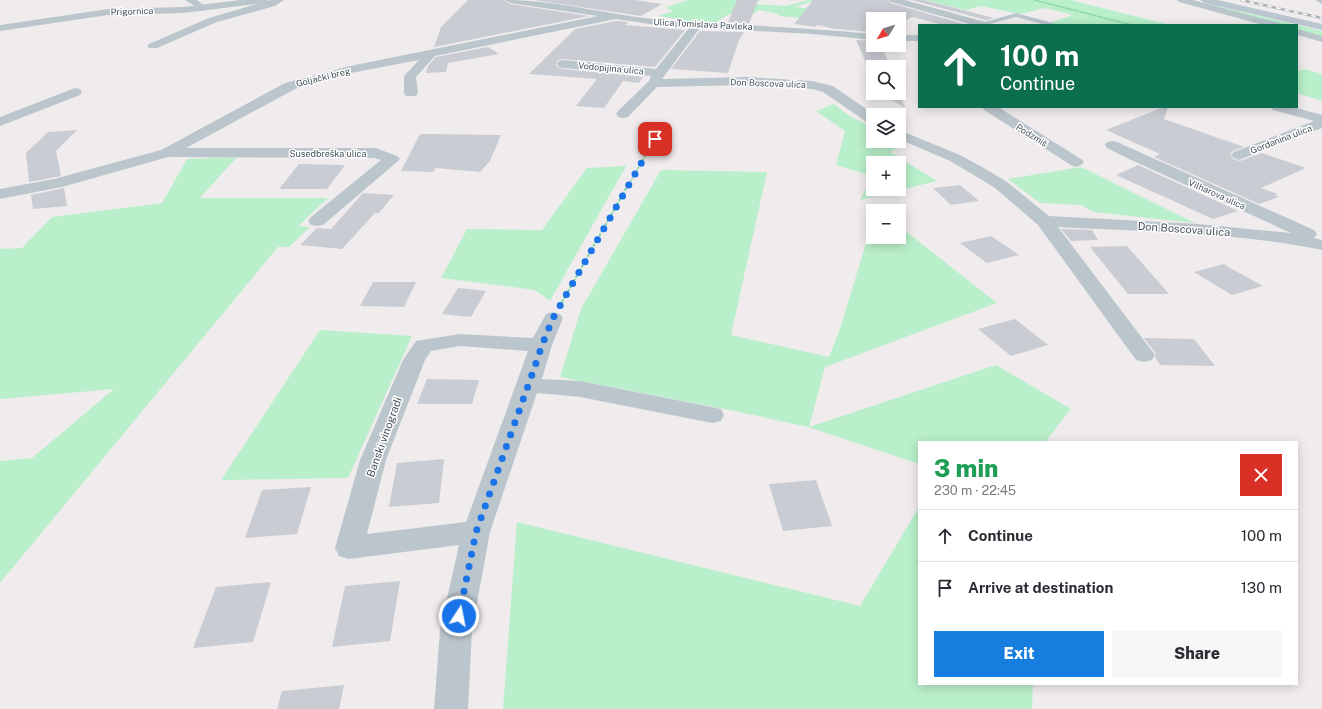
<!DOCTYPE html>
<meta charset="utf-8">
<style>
:root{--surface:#fff;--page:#f7f7f7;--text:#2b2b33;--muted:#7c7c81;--line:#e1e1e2;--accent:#177edf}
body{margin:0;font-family:"Public Sans",sans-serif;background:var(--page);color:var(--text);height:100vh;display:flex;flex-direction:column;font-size:15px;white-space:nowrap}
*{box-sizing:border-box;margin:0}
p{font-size:13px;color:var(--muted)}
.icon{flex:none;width:22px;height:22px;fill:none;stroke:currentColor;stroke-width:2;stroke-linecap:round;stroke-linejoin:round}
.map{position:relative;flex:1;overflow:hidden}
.panel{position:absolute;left:918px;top:441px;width:380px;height:244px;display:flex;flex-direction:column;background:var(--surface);border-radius:0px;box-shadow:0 2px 10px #0003}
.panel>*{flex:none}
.guide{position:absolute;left:918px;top:24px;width:380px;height:84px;border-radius:0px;box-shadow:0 2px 10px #0003;background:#0b6e4f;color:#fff;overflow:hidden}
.needle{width:26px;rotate:232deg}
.fabs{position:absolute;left:866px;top:12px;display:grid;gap:8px}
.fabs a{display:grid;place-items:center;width:40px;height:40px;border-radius:0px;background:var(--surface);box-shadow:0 2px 10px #0003;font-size:20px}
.pin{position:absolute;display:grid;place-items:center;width:34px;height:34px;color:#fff;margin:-17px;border-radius:8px;box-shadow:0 2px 6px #0006}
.me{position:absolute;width:44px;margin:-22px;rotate:11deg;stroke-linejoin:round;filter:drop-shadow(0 0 3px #0008)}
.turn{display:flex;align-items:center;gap:14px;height:84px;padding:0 16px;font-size:18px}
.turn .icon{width:52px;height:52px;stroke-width:2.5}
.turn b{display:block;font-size:28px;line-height:34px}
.round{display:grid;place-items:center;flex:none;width:42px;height:42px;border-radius:0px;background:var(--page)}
.head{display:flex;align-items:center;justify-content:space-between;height:68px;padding:0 16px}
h1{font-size:24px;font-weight:800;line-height:30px;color:#1e9e55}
.button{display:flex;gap:8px;margin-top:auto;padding:8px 16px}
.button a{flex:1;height:46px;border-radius:0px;background:var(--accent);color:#fff;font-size:16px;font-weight:800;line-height:46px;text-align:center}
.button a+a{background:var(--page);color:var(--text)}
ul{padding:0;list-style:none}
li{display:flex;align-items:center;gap:12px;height:52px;padding:0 16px;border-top:1px solid var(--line)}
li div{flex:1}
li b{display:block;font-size:15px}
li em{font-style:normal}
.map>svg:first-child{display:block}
</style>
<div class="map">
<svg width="1322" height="709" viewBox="0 0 1322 709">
<rect width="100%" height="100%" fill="#f0eced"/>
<g fill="#b9efca" fill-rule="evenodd">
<polygon points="689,0 760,0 752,4 786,6 808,0 815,0 795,7 834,12 837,21 778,16 780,14 758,10 751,16 729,14 713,24 681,23 685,20 658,16 673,11 666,8 672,5"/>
<polygon points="925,0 1070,0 1170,25 1102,25 1096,24 1091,25 1057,25 1049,23 1073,15 1045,8 1021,14 981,6 966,10"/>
<polygon points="1192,0 1322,31 1322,37 1297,30 1297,25 1280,25"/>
<polygon points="1305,69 1322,74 1322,101 1297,93 1297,71"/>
<path d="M834 104 848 115 873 128V141H899L904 143 890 152 937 181 860 200 872 176 836 165 845 131 816 111ZM873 163H899V189H873Z"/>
<polygon points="237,157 200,198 328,198 298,226 310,227 289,247 278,247 0,583 0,461 32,458 114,389 0,399 0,249 22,248 52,217 162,203 187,159"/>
<polygon points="626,166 550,301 535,290 441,278 467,229 542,230 587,168"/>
<polygon points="1081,167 1195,223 1093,212 1081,205 1040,203 1008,179"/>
<polygon points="661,170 767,172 731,335 829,357 840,329 873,220 873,237 899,237 899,226 997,303 825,367 809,427 996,365 1071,409 1045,442 919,442 919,464 808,427 735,411 560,377 581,309"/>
<polygon points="320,330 412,336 348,478 221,480"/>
<polygon points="919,507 919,684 1033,684 1032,709 503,709 517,522 860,606"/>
</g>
<g fill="#c9ccd2">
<polygon points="468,0 504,0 510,4 589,16 434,47 441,27"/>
<polygon points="534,0 635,0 662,4 641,16"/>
<polygon points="737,0 758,0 749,24 728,22"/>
<polygon points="813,0 888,0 891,3 967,25 943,25 913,17 899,23 899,19 873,19 873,32 835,29 817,25 816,27 794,24"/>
<polygon points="911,0 924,0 994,18 986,20"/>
<polygon points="616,21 629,22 625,25 685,30 655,67 563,59 558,60 556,65 559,68 563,69 643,77 639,83 623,81 604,108 576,106 597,79 529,74 575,29"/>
<polygon points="700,31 744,32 739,40 728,73 671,69"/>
<polygon points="856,40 873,41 873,45 880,45 886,56 890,67 873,67 873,85 862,53"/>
<polygon points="488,47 499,54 448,63 446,72 426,73 428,66 436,57"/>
<polygon points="899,91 905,108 881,93 899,93"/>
<polygon points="1164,107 1168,107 1164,119 1244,147 1233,151 1230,154 1233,159 1240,161 1262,153 1306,168 1261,188 1278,194 1275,195 1279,197 1259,204 1154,157 1160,154 1106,130"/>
<polygon points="77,130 56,151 61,176 29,182 26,153 48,132"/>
<polygon points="420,134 433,134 501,135 490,161 480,172 436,168 433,172 401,171"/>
<polygon points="299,164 345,165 327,189 279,189"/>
<polygon points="1138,165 1238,211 1213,219 1116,175"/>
<polygon points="960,185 979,201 951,205 933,188"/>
<polygon points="64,188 67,206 33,209 31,195"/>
<polygon points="363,193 394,195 379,213 375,213 342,249 300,245 317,228 331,229"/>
<polygon points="1061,229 1092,230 1098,240 1071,241"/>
<polygon points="991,236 1019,255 987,263 960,243"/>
<polygon points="1127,246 1169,294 1128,294 1090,247"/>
<polygon points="1224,264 1230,268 1263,286 1232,295 1194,272"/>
<polygon points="373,282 416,282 404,307 360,306"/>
<polygon points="458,288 486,291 471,317 442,314"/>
<polygon points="1015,319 1048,345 1011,356 978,329"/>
<polygon points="1144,338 1194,339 1215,366 1160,365 1155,357 1156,354"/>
<polygon points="427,379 479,380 472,404 417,404"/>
<polygon points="444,459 439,503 389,507 397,463"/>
<polygon points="816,480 832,526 783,531 769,484"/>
<polygon points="311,487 297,534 245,538 262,490"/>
<polygon points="400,581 390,641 332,647 345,586"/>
<polygon points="271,582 253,642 193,648 216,587"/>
<polygon points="344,685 339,709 277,709 282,691"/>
</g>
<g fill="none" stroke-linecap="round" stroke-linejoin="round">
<g stroke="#71cd98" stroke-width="1.5" stroke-dasharray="1.5 1" stroke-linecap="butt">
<polyline points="1034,0 1132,25"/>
<polyline points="628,186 661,127"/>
</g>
<polyline stroke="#71cd98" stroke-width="2" stroke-dasharray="2.5 1.5" stroke-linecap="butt" points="562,302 628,185"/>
<polygon fill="#bbc6cc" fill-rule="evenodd" points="1016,13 1056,24 1057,25 1046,25 1016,17 986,25 979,24"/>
<g fill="#bbc6cc" fill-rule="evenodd">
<polygon points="185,0 197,0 208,8 203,11"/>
<polygon points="271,0 284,0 275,6 217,22 157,48 149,48 147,46 149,44 209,18"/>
<path d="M505 0C559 0 611 16 664 20 734 25 803 27 873 34V40L812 34 700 28 662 79 747 77 812 81 833 86 875 115H873V124L868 123 823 92 812 89 747 85 657 87 628 117 623 118 618 117 616 114 618 111 649 81 651 76 563 68 559 67 557 64 559 61 563 60 656 69 689 28 663 26 616 19 435 56 416 77 418 93 416 96H406L404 93V76L419 60 351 73 295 89 186 148H376L397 156 400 159 397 162 323 225 317 226 311 225 308 221 311 217 381 160 374 158 168 157 62 187 0 199V189L54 179 161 150 285 83 350 66 598 16 510 3Z"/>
<polygon points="889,0 905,0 989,23 990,25 973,25 891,2"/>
<rect x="899" y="35" width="20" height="6"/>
<polygon points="75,88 80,89 82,92 80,95 0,126 0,117"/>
<polygon points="982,107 998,107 1081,159 1084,162 1081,165 1076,167 1071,165 984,110"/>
<polygon points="1271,107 1293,107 1322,115 1322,128 1244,158 1239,160 1234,158 1231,155 1234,152 1314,121 1273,110"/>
<path d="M899 130 960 155 984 168 1007 182 1049 216 1199 224 1291 233 1129 159 1107 148 1105 145 1107 142 1112 141 1117 142 1314 230 1317 234 1314 238 1322 240V250C1236 232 1146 232 1058 227L1155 355 1152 360 1144 362 1136 360 1038 225 995 188 972 174 950 161 899 139Z"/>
<path d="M553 312 560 314 563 318 552 345 542 379 580 381 712 407 721 409 724 415 721 421 712 423 580 397 537 393 490 532 472 630 468 709H434L440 630 459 545 349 559 339 556 335 548 360 460 403 360 416 341 460 334 533 338 546 314ZM460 346 528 351 466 522 367 534 386 460 425 360 431 351Z"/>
</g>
<g fill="#bbc6cc" fill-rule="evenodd">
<polygon points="240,0 269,0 264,3 183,13 108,15 0,31 0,25 108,9 183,7"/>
<polygon points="1177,0 1193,0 1279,23 1280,25 1263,25 1179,2"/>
<polygon points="1297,29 1322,36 1322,42 1297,35"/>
</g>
<g fill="#bac7d1" fill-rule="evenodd">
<polygon points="1200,0 1218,0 1322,24 1322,30 1205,3"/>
<polygon points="1315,0 1322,0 1322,4"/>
</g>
<g stroke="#afb3b7" stroke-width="2.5">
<polyline id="rail" points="1241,0 1322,18"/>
</g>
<use href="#rail" stroke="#fff" stroke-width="1.5" stroke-dasharray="4.5" stroke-linecap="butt"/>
</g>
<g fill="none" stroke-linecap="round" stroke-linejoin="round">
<polyline stroke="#1a73e8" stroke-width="7" stroke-dasharray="0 12.6" points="459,616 476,532 534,369 542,345 553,318 655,139"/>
</g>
<g text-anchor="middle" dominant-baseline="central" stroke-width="3" stroke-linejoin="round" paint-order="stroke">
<g font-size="9" fill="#45525a" stroke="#fff">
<text transform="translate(132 11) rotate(-2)">Prigornica</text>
<text transform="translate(703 24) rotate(3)">Ulica Tomislava Pavleka</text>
<text transform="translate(611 68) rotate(5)">Vodopijina ulica</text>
<text transform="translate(323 77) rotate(-14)">Goljački breg</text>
<text transform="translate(768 83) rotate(2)">Don Boscova ulica</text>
<text transform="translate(1032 135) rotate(32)">Podzmiš</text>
<text transform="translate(1281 139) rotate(-21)">Gordanina ulica</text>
<text x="328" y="153">Susedbreška ulica</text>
<text transform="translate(1217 194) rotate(24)">Vilharova ulica</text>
</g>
<g font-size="11" fill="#45525a" stroke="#fff">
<text transform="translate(1184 229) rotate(4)">Don Boscova ulica</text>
<text transform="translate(384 437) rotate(-70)">Banski vinogradi</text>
</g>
</g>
</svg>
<div class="fabs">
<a><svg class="needle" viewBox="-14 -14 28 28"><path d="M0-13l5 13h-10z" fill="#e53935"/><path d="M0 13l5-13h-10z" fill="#7c7c81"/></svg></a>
<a><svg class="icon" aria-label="search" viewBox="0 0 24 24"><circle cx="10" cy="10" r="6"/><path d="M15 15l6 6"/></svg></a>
<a><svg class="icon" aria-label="layers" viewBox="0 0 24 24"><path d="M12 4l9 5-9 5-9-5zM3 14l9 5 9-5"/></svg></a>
<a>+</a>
<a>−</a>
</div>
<div class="pin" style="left:655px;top:139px;background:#d93025"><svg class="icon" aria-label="arrive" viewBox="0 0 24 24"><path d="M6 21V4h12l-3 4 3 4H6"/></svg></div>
<svg class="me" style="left:459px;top:616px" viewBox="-20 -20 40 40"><circle r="17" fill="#1a73e8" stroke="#fff" stroke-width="3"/><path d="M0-11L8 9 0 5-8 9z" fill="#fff"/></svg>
<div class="guide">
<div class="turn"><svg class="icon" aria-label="ahead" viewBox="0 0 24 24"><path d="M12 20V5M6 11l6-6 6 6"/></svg><div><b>100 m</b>Continue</div></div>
</div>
<section class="panel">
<div class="head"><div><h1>3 min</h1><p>230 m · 22:45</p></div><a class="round" style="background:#d93025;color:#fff"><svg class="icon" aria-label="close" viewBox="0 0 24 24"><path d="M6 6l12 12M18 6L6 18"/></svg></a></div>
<ul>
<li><svg class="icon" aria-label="ahead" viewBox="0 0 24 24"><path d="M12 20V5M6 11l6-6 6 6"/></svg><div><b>Continue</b></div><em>100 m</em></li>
<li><svg class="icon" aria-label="arrive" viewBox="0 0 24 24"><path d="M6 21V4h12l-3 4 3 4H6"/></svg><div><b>Arrive at destination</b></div><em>130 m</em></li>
</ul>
<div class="button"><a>Exit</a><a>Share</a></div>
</section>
</div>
